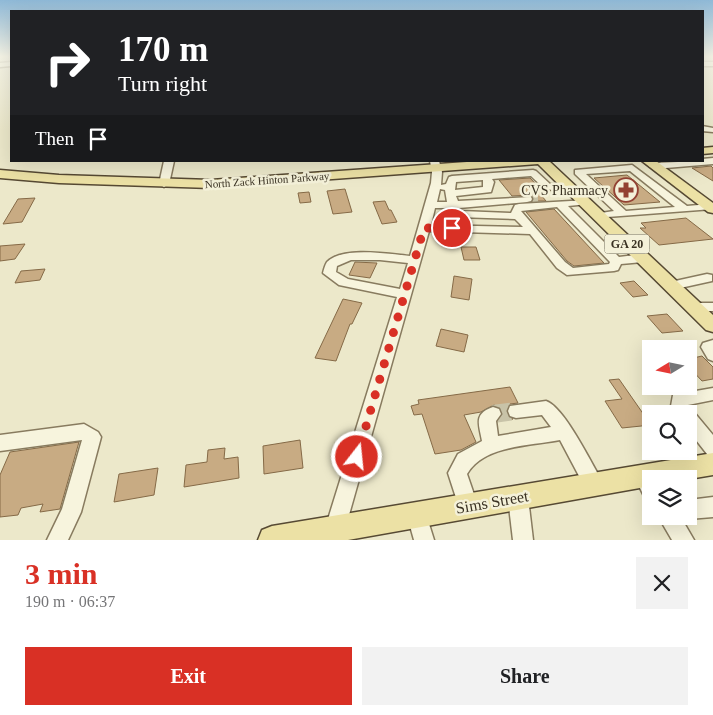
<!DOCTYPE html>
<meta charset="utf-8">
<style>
:root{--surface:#fff;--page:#f2f2f2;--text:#202124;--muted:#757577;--accent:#d93025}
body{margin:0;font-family:"Times New Roman",serif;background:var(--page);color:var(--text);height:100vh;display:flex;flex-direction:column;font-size:19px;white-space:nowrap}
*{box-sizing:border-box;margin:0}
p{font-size:16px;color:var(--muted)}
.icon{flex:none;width:28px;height:28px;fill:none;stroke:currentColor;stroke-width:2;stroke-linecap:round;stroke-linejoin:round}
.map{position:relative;height:540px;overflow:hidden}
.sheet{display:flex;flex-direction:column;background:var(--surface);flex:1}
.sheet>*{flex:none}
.banner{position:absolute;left:10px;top:10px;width:694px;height:152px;border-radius:0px;box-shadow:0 5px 20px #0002;background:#202124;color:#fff;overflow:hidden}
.needle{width:32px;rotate:260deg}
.controls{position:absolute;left:642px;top:340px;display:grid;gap:10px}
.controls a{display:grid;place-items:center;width:55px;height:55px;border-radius:0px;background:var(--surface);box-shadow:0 5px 20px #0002;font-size:25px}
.pin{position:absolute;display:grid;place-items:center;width:42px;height:42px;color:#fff;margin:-21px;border:2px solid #fff;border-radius:50%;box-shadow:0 1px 5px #0007}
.me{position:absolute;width:55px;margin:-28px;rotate:16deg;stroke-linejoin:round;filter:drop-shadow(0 0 4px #0008)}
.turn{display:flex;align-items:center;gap:18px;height:105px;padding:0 25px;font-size:22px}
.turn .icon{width:65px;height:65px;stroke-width:2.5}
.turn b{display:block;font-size:35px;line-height:42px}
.then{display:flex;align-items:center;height:48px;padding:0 25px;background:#0003;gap:10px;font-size:19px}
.round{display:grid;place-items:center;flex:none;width:52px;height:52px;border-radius:0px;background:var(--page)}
.headline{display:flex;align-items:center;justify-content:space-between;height:85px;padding:0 25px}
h1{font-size:30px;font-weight:600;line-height:38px;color:var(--accent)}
.button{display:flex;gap:10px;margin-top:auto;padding:10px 25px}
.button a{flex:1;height:58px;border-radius:0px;background:var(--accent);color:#fff;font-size:20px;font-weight:600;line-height:58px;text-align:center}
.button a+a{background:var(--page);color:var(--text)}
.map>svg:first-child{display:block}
</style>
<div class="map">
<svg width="713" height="540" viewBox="0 0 713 540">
<rect width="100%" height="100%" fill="#ece8ca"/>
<g fill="#c8ab83" stroke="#856a47">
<polygon points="711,166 713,168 713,181 692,168"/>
<polygon points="627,175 660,202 624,205 594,178"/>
<polygon points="530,178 546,195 541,195 546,201 533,201 534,198 531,195 512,196 499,180"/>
<polygon points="345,189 352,212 333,214 327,191"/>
<polygon points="309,192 311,202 300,203 298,193"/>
<polygon points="35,198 22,222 3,224 18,199"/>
<polygon points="385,201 389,210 391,210 397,222 382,224 373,202"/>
<polygon points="554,209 604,263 574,266 567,261 526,212"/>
<polygon points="686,218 713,239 659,245 640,228 646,228 641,223"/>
<polygon points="25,244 15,259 0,261 0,246"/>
<polygon points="461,247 476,247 480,260 464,260"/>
<polygon points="355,262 377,263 370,278 349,275"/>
<polygon points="45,269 40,280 15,283 21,271"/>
<polygon points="454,276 472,279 469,300 451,297"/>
<polygon points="634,281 648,295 633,297 620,283"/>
<polygon points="343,299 362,303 352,324 350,324 336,361 315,358"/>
<polygon points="667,314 683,331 662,333 647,316"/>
<polygon points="441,329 468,335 464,352 436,346"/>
<polygon points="702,356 713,367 713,379 702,381 689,367 689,359"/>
<polygon points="619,379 651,425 622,428 605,401 622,399 609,380"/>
<polygon points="510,387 518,403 510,404 506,410 508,417 513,419 498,421 503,413 500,407 494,405 481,412 464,415 476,442 461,450 435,454 422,414 414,415 411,406 419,404 418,400"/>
<polygon points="300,440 303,468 264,474 263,446"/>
<polygon points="79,442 60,509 40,512 43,504 21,508 18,515 0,517 0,475 10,452"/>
<polygon points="225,448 224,459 238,457 239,478 184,487 186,465 207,462 208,450"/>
<polygon points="158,468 154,495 114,502 119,474"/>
</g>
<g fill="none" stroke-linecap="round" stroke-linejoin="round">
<polyline stroke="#c8c3a8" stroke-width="11" stroke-dasharray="11 5.5" stroke-linecap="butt" points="527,199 543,198"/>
<polyline stroke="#c8c3a8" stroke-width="18" stroke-dasharray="18 9" stroke-linecap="butt" points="493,414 516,411"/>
<g stroke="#887b5f" stroke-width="3">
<g id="minor">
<polygon points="11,62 11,66 0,67 0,63"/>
<rect x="702" y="62" width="11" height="4"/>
<polygon points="702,126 713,128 713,132 702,131"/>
<polygon points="713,158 713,164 654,169 649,166 654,163 702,161 702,159"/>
<polygon points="164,161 174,161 169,184 164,187 159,184"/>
<path d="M430 161H439L442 172 441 185 446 184 449 177 452 176 533 170 536 171 550 184 572 185V189C551 193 545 190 531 176L492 179 494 182 491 192 456 196 458 201 531 197 532 199 531 201 527 202 459 208 461 211 511 213 515 205 519 204 588 200 589 202 588 204 568 206 619 257 643 254 649 258 643 262 621 264 618 270 614 271 567 275 557 268 530 234 429 231 345 529 342 536 335 539 328 536 325 529 397 297 339 285 323 273C324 269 325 265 327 262 343 246 389 254 410 256L431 183 432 172ZM483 180V187L455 190 456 182ZM440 189 445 190 447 202H437ZM557 207 610 262 609 264 573 268 565 262 521 211ZM435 208H449L453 216 457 217 515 219 523 227 431 225ZM351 260H380L408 263 400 289 348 279 336 272 337 266Z"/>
<path d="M632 165 687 206 710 204 713 205V209L594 218 593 216 594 214 614 211 575 174V170ZM630 171 675 207 626 211 586 174Z"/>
<polygon points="707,274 712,275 712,281 671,290 665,286 666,283"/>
<polygon points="694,303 713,303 713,311 689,311 687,308 689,305"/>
<polygon points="713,340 713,361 708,359 701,347 703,343"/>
<polygon points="713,388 713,400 688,405 713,435 713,456 707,454 689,431 689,414 675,414 671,406 673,395"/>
<path d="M546 401C564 407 590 461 601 479L604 485 601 491 594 494 587 491 560 440C530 446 484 445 467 474L478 506 475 513 468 515 461 513 448 473 458 454 482 441C479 424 473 414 493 407L499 409 501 414 496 421 498 436 551 427 542 415 516 418 510 416 508 411 510 406Z"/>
<polygon points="84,424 98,432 101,437 81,512 68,540 47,540 62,509 82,440 0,451 0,435"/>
<polygon points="643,467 650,470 655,479 651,479 651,499 644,496 634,476 636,470"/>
<polygon points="518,489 525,491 528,498 533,540 513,540 508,498 511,491"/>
<polygon points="713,497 713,517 689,519 683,516 689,516 689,500"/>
<polygon points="417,505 424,508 434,540 414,540 407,515 410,508"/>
<polygon points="658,516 680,516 694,540 672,540"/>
</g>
</g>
<g stroke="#564933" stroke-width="3">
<g id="major">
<polygon points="713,147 713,153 702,154 702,148"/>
<polygon points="481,161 549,161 713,315 713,332 706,330 538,164 211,188 59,183 0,178 0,170 59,175 211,180"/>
<polygon points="642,161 656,161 713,203 713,213 708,212"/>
<polygon points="713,453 713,475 689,479 651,479 651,486 348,540 258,540 262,530 272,526"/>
</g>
</g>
<use href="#minor" fill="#f7f4dd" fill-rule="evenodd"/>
<use href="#major" fill="#ece1a5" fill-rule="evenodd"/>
</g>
<linearGradient id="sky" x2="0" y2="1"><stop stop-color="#8fb9d7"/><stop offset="0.43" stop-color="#f6f5e7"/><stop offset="1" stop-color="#f6f5e7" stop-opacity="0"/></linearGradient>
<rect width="713" height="131" fill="url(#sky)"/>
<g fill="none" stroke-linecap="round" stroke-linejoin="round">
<polyline stroke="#d93025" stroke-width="9" stroke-dasharray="0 16.2" points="357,457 424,228 452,228"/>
</g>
<defs>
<g id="pharmacy-ring" transform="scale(1.25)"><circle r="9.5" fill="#f4f1d9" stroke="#934233" stroke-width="1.5"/><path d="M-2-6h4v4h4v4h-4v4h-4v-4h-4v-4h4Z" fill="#934233"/></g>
</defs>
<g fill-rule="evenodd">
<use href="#pharmacy-ring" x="626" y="190"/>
</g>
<g text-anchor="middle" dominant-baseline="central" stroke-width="5" stroke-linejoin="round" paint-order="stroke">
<g font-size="11" fill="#393122" stroke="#f4f1d9">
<text transform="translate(267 180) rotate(-4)">North Zack Hinton Parkway</text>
</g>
<rect fill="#f4f1d9" stroke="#716b59" stroke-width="1" x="604.5" y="234.5" width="45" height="19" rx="4"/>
<g font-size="12" font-weight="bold" fill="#393122">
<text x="627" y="244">GA 20</text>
</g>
<g font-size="14" fill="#393122" stroke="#f4f1d9" text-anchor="end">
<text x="608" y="190">CVS Pharmacy</text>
</g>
<g font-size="16" fill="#393122" stroke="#f4f1d9">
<text transform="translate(492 502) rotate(-10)">Sims Street</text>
</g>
</g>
</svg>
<div class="controls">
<a><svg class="needle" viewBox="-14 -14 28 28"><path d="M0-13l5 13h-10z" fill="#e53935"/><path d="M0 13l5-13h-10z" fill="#757577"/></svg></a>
<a><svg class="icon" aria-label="search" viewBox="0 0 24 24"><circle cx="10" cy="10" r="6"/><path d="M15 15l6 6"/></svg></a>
<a><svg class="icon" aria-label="layers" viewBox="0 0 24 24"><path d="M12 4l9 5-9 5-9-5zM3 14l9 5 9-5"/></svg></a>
</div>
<div class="pin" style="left:452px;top:228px;background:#d93025"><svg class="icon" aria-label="arrive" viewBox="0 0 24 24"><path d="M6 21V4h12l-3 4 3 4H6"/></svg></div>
<svg class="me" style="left:357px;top:457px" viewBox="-20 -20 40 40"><circle r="17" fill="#d93025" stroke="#fff" stroke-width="3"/><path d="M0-11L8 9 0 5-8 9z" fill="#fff"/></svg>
<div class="banner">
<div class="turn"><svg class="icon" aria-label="right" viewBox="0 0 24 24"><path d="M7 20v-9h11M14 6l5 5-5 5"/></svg><div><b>170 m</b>Turn right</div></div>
<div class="then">Then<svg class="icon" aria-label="arrive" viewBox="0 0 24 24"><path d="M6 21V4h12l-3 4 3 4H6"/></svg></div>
</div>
</div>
<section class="sheet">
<div class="headline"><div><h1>3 min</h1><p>190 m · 06:37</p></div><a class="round"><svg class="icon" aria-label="close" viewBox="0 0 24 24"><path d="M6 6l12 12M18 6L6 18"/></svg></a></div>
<div class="button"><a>Exit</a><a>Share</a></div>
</section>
